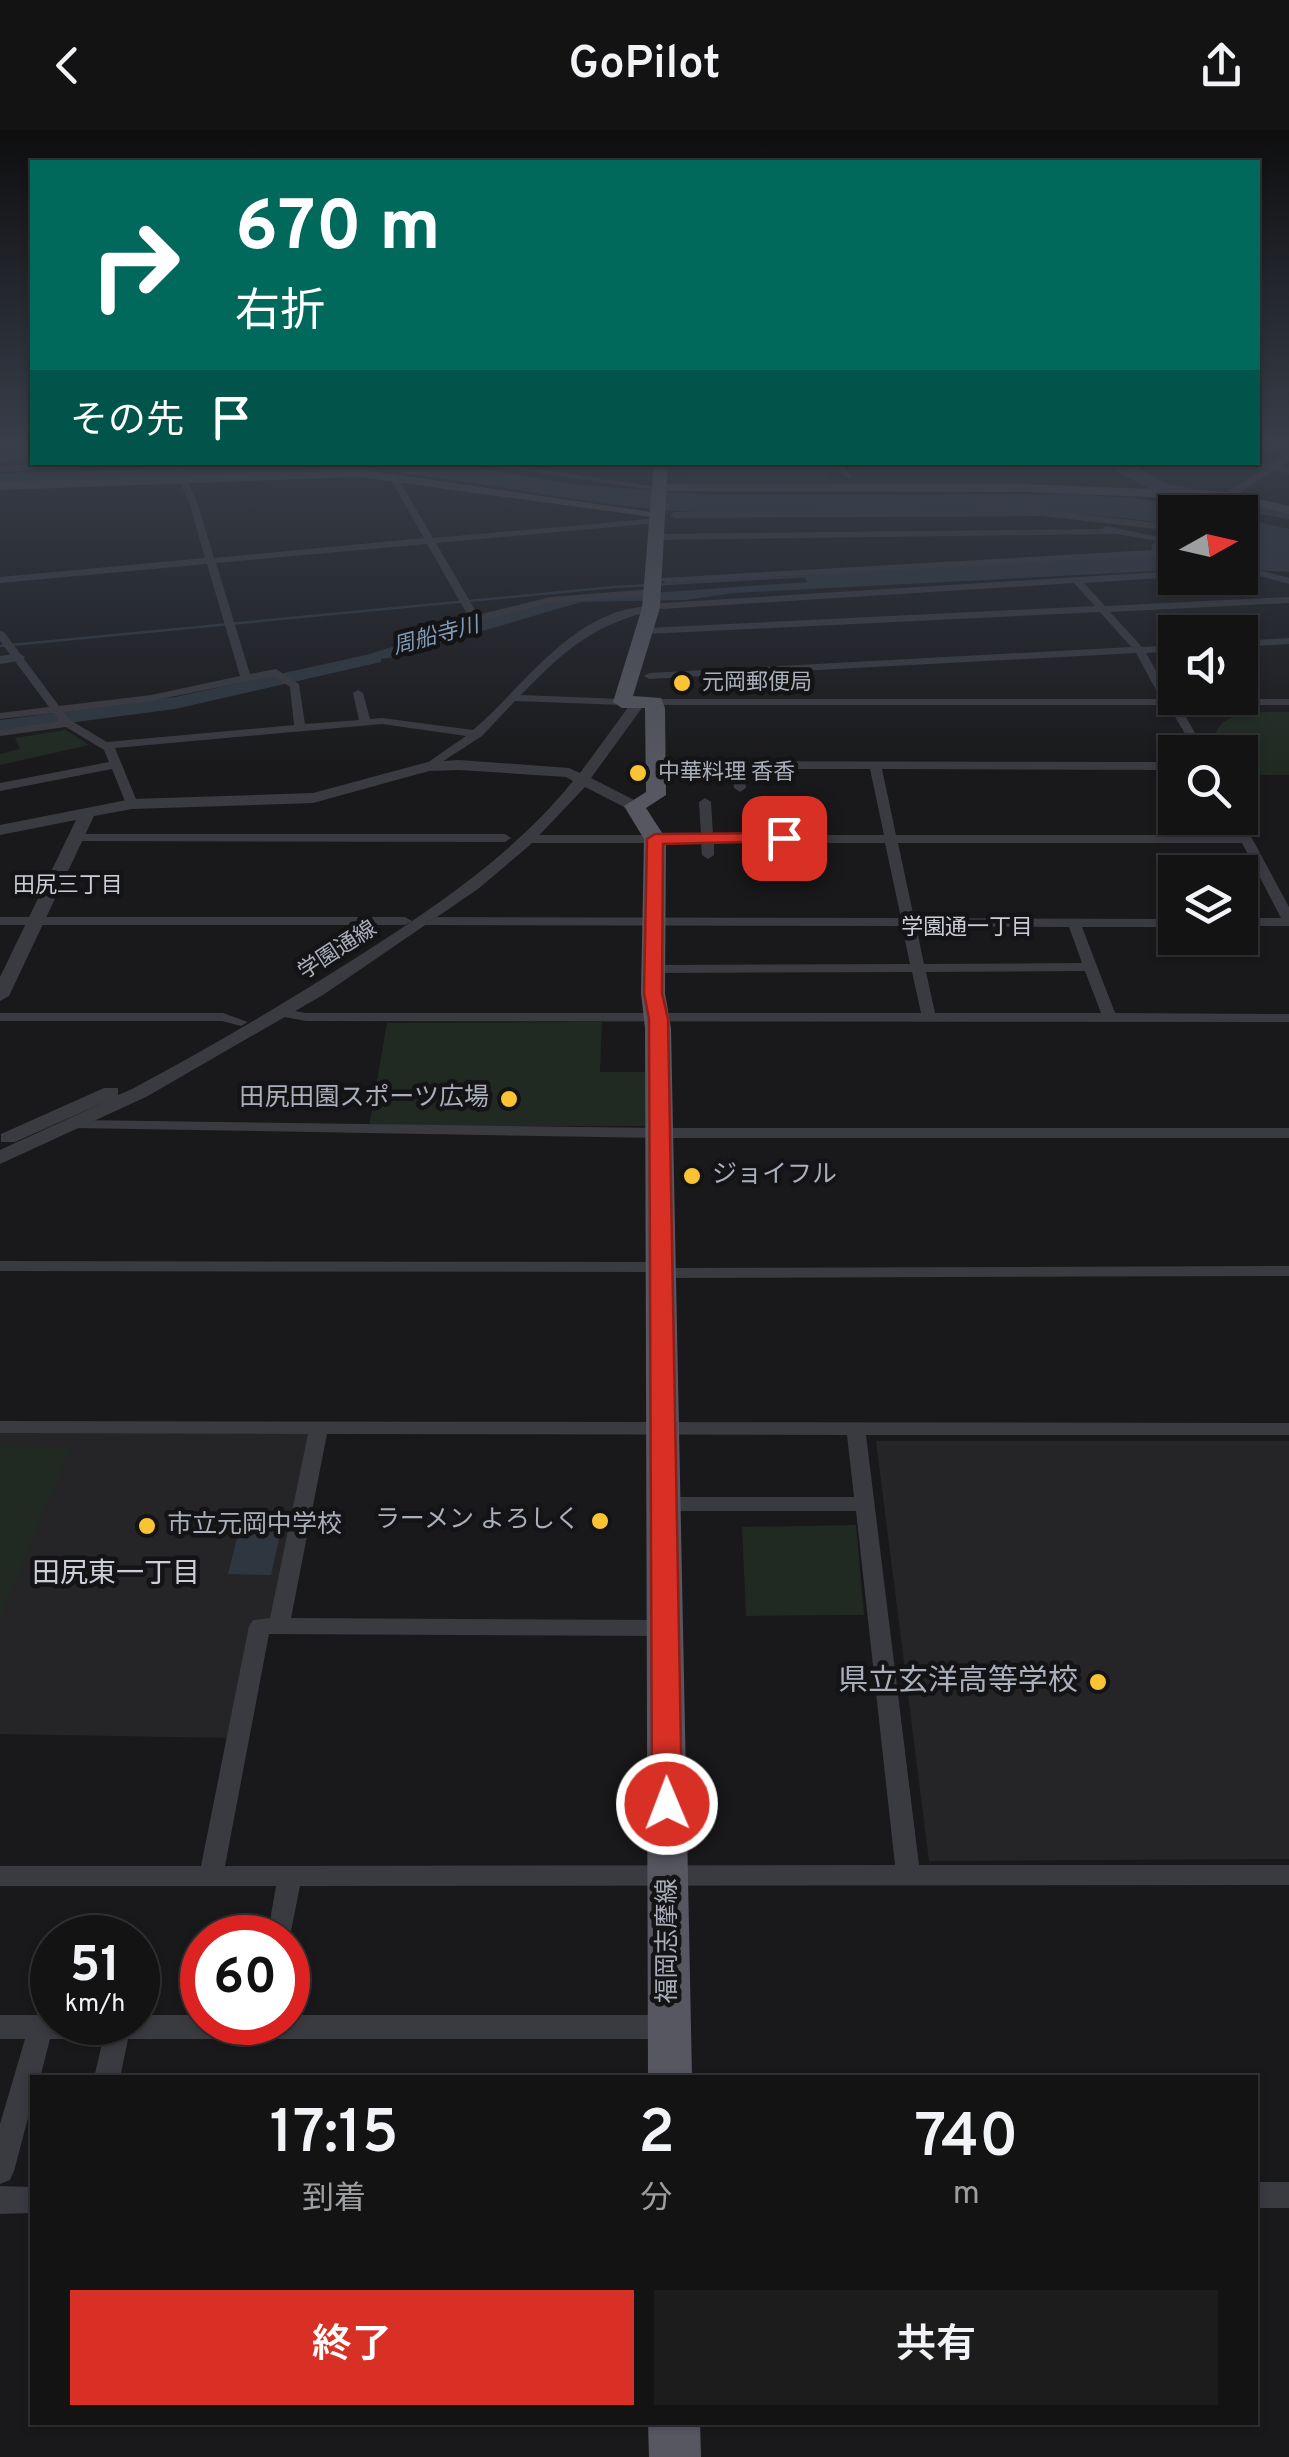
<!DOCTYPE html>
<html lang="ja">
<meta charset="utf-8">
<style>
:root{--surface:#131314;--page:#1c1c1d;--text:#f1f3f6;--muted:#9d9ea0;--line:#323234;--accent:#d93025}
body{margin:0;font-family:Overpass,"Noto Sans JP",sans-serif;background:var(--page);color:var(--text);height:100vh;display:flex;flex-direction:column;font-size:38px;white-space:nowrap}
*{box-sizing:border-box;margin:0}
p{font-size:32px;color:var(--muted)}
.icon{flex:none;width:55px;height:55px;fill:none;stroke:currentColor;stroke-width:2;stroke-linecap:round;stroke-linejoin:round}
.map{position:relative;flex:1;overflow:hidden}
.panel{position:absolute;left:30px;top:1945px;width:1228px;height:350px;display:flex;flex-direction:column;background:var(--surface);border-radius:0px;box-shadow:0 2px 8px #0004,0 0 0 2px var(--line)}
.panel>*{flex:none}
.banner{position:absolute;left:30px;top:30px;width:1230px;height:305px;border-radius:0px;box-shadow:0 2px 8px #0004,0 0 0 2px var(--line);background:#00695c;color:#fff;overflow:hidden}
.needle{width:65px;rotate:82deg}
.controls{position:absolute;left:1158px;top:365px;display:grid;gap:20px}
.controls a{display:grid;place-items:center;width:100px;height:100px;border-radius:0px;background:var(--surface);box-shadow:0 2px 8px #0004,0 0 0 2px var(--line);font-size:50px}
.speed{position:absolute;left:30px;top:1785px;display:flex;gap:20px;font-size:50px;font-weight:700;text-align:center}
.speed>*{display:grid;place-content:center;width:130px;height:130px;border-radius:50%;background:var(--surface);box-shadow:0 2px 8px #0004,0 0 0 2px var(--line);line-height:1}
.speed small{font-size:25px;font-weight:400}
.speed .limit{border:15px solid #d22;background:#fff;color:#111}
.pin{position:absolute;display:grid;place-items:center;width:85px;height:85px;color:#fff;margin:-42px;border-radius:20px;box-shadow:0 5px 15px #0006}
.me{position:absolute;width:110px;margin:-55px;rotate:359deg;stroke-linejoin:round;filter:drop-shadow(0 0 8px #0008)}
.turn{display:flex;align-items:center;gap:35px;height:210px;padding:0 40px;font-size:45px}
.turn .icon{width:130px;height:130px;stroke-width:2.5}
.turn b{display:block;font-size:70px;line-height:85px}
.then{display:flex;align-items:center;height:95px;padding:0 40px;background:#0003;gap:20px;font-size:38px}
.eta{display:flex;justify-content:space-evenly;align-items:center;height:170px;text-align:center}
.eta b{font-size:60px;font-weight:600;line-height:70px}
.button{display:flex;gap:20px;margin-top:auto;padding:20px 40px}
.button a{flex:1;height:115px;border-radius:0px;background:var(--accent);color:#fff;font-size:40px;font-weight:600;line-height:115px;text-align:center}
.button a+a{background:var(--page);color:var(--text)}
header{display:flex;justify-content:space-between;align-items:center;height:130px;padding:0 40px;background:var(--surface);font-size:45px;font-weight:600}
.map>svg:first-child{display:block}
</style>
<header><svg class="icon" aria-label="back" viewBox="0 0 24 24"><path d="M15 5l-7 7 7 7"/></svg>GoPilot<svg class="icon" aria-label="share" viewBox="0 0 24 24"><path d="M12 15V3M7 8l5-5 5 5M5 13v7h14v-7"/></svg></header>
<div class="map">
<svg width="1289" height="2327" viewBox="0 0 1289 2327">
<rect width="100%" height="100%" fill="#19191b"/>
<g fill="#252528">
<polygon points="689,332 813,333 835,357 688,357"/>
<polygon points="312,1302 276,1490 252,1490 230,1608 0,1604 0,1303"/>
<polygon points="876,1311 1289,1311 1289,1729 929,1731"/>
</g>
<g fill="#202a22">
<path d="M1289 582V645H1255L1251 638 1255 637 1240 631V622H1224L1214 608C1221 578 1265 582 1289 582Z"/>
<polygon points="66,600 89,615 0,635 0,624 20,619 15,608"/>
<polygon points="602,892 600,942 645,942 645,996 369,996 387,893"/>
<polygon points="0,1316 70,1317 0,1488"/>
<polygon points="856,1395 864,1485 746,1486 742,1397"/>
</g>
<g fill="#2e3740">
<path d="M203 332H441L572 354 710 365 1069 364 1134 368 1216 382H1175V395C1016 369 858 388 698 382 584 377 473 348 360 339L0 353V343L128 340Z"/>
<polygon points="1102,333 1116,333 1164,359 1289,383 1289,389 1164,367"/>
<polygon points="1240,388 1289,399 1289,442 1240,439 1240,423 1250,421 1240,411"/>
<polygon points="1175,415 1175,440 733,463 686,470 581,472 394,527 331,536 485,488 569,469 807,452 803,443 1168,424 1163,417"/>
<polygon points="240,1396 282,1396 271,1445 228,1444"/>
</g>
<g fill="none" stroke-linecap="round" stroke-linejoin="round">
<polyline stroke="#2e3740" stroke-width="2.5" points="0,516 614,457 809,446"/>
<polygon fill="#2e3740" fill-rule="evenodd" points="375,523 381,524 381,532 175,579 0,602 0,590 175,567"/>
<g fill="#3a3a41" fill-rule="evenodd">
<polygon points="28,314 0,319 0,315"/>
<polygon points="94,332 169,332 0,342 0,336"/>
<path d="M171 332H179L198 375 214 428 424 408 388 345 392 342 396 345 433 408 660 388 657 393 436 413 478 485 551 467 652 459 657 462 652 465 551 473 475 492 470 489 427 414 216 433 250 544 276 539 299 554 305 594 359 590 353 563 358 560 363 563 370 589 382 588 473 600C527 554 575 476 655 476V480C592 495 565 520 521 565L622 569 628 572 622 575 515 571 482 606 428 641 422 637 424 635 466 606 382 594 115 618 138 674 132 678 126 674 112 639 0 661V653L109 632 104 620 66 597 0 606V600L59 591 54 583 0 589V583L49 577 0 511V501L4 502 59 576 151 565 240 546 207 434 0 453V447L205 428 190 375ZM274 546 290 557 294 595 107 612 70 590 64 582 151 571Z"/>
<polygon points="463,332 490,332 665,358 661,361"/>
<polygon points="833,332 842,332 852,348 846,348"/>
<polygon points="1240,332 1258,332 1289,338 1289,344"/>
<polygon points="1166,354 1217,362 1221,365 1217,368 1166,360 1134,365 1130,362"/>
<polygon points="1042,380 1175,395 1175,401 1042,386 674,388 670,385 674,382"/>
<polygon points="1106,396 1173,410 1161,416 1164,422 1159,425 666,453 661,450 663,448 1153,420 1151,415 1157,411 1118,404 656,410 651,407 656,404 1102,399"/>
<polygon points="1240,426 1262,441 1289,448 1289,454 1256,445 1240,433"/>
<polygon points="1175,441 1175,447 1084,453 1105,476 1289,467 1289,473 1110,482 1142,517 1175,515 1175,521 1146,523 1172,569 1289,569 1289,575 1179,575 1206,622 1196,622 1168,575 654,575 648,572 654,569 1161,569 1136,523 649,549 644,546 649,543 1131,517 1100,482 647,504 642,501 647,498 1095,476 1074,453 662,479 657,476 662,473"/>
<polygon points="1289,508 1289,514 1240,517 1240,511"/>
<path d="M656 631 1175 632V640L882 639 896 705H1238L1229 688 1240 686 1289 777V796H1240V788H1281L1242 713H898L914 788 1175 789V797H1082L1115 883 1289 884V892L306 891 279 886 277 883 284 879 306 883H921L912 842 654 843 647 839 654 835 910 834 902 796 425 795 418 791 425 787 901 788 885 713H788L790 734 784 738 778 734 776 713H714V725L708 729 702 725 701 713H526L520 709 526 705H701L699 672 705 668 711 672 713 705H775L772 673 778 669 784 673 787 705H884L870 639H744L746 658 740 662 734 658 732 639 652 637 650 635ZM916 796 1069 797 1082 833 924 834ZM1085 841 1101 883H935L926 842Z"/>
<polygon points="74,704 505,704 511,708 505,712 70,711 68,708"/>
<polygon points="0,787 405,787 412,791 405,795 0,795"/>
<polygon points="0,883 223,883 248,892 241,896 222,891 0,891"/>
<polygon points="79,990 659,998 1289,998 1289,1008 659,1008 73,998 71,995"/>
<polygon points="0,1131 662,1132 668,1133 670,1138 1289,1136 1289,1146 662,1148 656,1147 654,1142 0,1141"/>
<path d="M0 1291 1289 1293V1305H866L919 1735H1289V1755L300 1756 288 1816V1808H267L276 1756H0V1736H201L249 1496 253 1490 270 1488 308 1304 0 1303ZM327 1304 847 1305 854 1367H664L657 1369 654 1374 657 1379 664 1381H856L895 1735 225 1736 269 1504 663 1506 670 1504 674 1498 670 1492 663 1490 291 1488Z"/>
<polygon points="0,1885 52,1885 52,1892 138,1892 138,1885 202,1885 202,1892 288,1892 288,1885 669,1885 678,1889 682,1897 678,1905 669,1909 128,1909 120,1948 94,1948 103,1909 50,1909 40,1948 32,1948 32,1973 14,2041 10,2050 0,2054 0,1994 25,1909 0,1909"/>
<rect x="1255" y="2052" width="34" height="26"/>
<polygon points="0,2056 32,2057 32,2083 0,2084"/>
</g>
<g fill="#3a3a41" fill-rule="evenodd">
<polygon points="32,318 32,324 0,333 0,327"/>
<polygon points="1289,323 1289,331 1231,368 1221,366"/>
<polygon points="1115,332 1129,332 1172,357 1162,359"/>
<polygon points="18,523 25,527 23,530 0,534 0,526"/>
<path d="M635 568 647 571 591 648 640 673V679H628L585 657 530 715 478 759 323 865 146 967 0 1034V1020L109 970 15 1012H1V1004L104 958H118V965L132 959C211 917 287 872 362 824 438 775 516 722 573 651L566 647 459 640 429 641 313 673 132 679 94 686 9 866 0 871V847L76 690 0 705V695L132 669 313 663 428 632 459 630 569 638 580 643Z"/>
</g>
<g fill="#484951" fill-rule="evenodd">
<polygon points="359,339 665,384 659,388 359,347 0,360 0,352"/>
<polygon points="661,354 1022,354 1227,362 1289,376 1289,384 1227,370 1022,362 657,361"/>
</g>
<g fill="#565760" fill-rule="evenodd">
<polygon points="654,332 668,332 660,478 633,566 661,568 665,578 666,665 646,678 666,709 665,863 671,898 692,1948 648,1948 645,898 641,863 644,709 624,676 646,662 645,578 622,578 613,572 642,478"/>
<polygon points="648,2292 700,2292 701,2327 649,2327"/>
</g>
</g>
<linearGradient id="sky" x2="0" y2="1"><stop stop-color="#0e0e0f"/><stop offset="0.49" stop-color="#383e4a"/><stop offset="1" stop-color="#383e4a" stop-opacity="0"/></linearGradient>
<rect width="1289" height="640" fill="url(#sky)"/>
<polygon fill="#d93025" stroke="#8d1f18" stroke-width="2.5" points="784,703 792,708 790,711 663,714 662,863 668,889 682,1674 677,1682 667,1686 656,1682 652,1674 649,889 644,863 647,709 655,704"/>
<g fill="#fac333" stroke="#141416" stroke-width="4">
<circle cx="682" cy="553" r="10"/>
<circle cx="638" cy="643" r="10"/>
<circle cx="509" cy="969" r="10"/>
<circle cx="692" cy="1046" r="10"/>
<circle cx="600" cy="1391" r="10"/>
<circle cx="147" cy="1396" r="10"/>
<circle cx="1098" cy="1552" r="10"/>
</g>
<g text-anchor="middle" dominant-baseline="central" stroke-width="9" stroke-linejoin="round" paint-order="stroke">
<g font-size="22" font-style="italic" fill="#819bb7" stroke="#141416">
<text transform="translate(436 507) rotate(-15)">周船寺川</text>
</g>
<g font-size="22" fill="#abafbb" stroke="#141416" text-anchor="start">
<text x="702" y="553">元岡郵便局</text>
<text x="658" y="643">中華料理 香香</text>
</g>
<g font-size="22" fill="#ccced7" stroke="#141416">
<text x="68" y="756">田尻三丁目</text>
<text x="967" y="798">学園通一丁目</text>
</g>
<g font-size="22" fill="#abafbb" stroke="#141416">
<text transform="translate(338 821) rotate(-33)">学園通線</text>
</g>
<g font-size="25" fill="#abafbb" stroke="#141416" text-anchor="end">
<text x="489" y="969">田尻田園スポーツ広場</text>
<text x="712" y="1046" text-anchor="start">ジョイフル</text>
<text x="580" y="1391">ラーメン よろしく</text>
<text x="167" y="1396" text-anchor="start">市立元岡中学校</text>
</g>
<g font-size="25" fill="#abafbb" stroke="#141416">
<text transform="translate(669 1811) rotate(-90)">福岡志摩線</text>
</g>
<g font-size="28" fill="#ccced7" stroke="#141416">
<text x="116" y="1445">田尻東一丁目</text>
</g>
<g font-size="30" fill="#abafbb" stroke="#141416" text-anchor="end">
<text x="1078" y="1552">県立玄洋高等学校</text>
</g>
</g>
</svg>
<div class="controls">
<a><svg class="needle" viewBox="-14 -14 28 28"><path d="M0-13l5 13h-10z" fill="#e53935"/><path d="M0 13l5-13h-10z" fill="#9d9ea0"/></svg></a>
<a><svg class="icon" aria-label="sound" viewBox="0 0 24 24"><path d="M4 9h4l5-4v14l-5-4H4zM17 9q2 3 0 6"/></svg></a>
<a><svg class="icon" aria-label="search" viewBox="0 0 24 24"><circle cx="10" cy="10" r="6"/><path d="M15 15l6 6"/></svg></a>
<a><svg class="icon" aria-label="layers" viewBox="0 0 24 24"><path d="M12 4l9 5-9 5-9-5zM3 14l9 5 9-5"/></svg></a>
</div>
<div class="speed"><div>51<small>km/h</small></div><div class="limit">60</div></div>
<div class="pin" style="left:784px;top:708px;background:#d93025"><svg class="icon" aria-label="arrive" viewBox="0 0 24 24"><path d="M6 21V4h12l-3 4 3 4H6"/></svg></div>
<svg class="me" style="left:667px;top:1674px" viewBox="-20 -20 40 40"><circle r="17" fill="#d93025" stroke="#fff" stroke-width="3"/><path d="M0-11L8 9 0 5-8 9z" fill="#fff"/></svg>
<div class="banner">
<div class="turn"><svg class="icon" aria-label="right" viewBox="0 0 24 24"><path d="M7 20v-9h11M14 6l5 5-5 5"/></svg><div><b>670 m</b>右折</div></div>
<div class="then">その先<svg class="icon" aria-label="arrive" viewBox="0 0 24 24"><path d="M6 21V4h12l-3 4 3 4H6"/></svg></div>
</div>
<section class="panel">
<div class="eta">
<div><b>17:15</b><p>到着</p></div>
<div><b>2</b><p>分</p></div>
<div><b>740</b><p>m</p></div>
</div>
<div class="button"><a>終了</a><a>共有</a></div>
</section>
</div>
